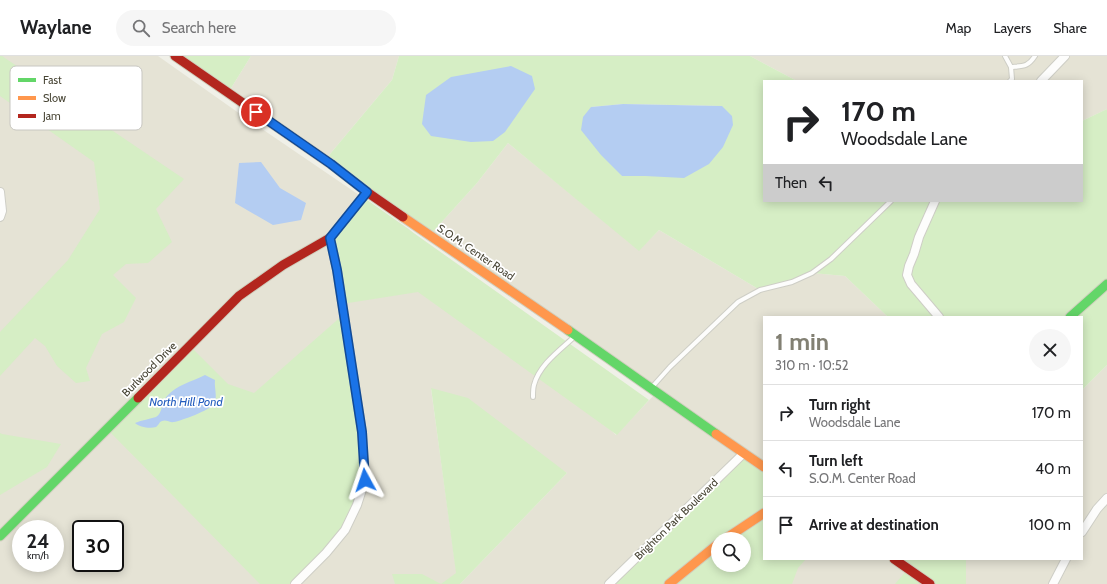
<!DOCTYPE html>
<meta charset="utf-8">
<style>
:root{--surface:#fff;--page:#f6f6f6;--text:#202124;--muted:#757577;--line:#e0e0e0;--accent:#828073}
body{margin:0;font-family:Cabin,sans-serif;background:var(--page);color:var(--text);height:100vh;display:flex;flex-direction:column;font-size:15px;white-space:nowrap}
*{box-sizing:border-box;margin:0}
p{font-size:13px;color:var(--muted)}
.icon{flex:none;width:22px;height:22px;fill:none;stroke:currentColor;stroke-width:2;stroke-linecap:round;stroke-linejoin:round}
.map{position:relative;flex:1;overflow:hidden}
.panel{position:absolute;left:763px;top:260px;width:320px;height:244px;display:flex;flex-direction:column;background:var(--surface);border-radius:0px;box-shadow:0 2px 10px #0003}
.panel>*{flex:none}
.top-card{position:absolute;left:763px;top:24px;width:320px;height:122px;border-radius:0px;box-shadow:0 2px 10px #0003;background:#fff;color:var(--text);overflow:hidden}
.tools{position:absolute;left:711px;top:476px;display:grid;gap:8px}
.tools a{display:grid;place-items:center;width:40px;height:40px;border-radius:50%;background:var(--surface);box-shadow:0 2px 10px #0003;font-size:20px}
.speed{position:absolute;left:12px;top:464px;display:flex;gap:8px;font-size:20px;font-weight:700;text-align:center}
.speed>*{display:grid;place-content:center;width:52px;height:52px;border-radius:50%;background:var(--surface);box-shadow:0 2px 10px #0003;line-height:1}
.speed small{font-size:10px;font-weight:400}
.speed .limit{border:2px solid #111;border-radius:6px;background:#fff;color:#111}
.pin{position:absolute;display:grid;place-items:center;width:34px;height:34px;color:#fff;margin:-17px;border:2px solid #fff;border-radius:50%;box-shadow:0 1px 4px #0007}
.me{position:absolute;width:44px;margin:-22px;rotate:355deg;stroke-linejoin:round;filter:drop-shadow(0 0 3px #0008)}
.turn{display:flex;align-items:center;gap:14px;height:84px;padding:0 12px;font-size:18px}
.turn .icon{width:52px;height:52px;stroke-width:2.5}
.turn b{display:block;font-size:28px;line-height:34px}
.then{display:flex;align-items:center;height:38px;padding:0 12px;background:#0003;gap:8px;font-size:15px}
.round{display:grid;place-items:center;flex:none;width:42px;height:42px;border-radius:21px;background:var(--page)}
.headline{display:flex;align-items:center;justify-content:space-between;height:68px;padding:0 12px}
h1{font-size:24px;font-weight:700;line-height:30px;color:var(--accent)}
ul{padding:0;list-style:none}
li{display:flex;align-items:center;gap:12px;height:56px;padding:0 12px;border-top:1px solid var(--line)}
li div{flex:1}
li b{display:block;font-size:15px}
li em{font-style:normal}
header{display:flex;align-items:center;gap:24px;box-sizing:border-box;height:56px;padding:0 20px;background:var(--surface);border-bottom:1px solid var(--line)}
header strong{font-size:19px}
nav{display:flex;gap:22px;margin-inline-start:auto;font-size:14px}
.search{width:280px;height:36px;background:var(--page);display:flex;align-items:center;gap:10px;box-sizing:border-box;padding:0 14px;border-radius:22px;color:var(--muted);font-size:15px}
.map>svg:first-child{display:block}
</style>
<header>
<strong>Waylane</strong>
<div class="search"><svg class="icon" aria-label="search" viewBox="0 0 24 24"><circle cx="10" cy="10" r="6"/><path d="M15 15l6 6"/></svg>Search here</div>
<nav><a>Map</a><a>Layers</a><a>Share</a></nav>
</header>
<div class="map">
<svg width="1107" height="528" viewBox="0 0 1107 528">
<rect width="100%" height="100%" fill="#f0f0e8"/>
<g fill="#e5e3d5" fill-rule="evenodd">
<path d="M0 0H158L243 60 409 173 616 379 656 337 430 179 477 127 508 87 639 194 659 174 760 234 812 217 845 220 888 261H764V411L609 528H460L567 417 431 333 458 528H0ZM21 473H55V507H21ZM81 473H115V507H81Z"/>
<polygon points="251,0 399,0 392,24 325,104 228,37"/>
<polygon points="750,0 1107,0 1107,53 1082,65 1082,25 797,25"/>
<polygon points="1107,309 1107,528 966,528 966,503 1082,503 1082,334"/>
<polygon points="773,503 894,503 930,528 749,528"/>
</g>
<g fill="#d6eec5" fill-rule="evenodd">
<polygon points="0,0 2,0 184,123 156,153 172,186 148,207 126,208 113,219 136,242 124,266 102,278 86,312 90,325 76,327 57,310 45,290 35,282 0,320 0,276 68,204 100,153 94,106 0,40"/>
<polygon points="175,0 251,0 228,37"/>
<path d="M399 0H750L797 25H764V145H1082V65L1107 53V309L1082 334V261H888L845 220 812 217 792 226 760 234 659 174 639 195 508 87 477 127 430 179 325 104 392 24ZM623 48 722 50 645 120H622L591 51Z"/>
<polygon points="363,141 649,344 617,379 418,236 342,248 330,182"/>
<polygon points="344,258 365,424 345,474 295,528 260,528 107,373 190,290 228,328 254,337"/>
<polygon points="431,332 468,342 567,417 460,528 395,528 392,518 422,518 441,528 456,517"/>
<polygon points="0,377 2,378 61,388 47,411 0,439"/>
<path d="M744 397 764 412V503H806L798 512 792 528H609ZM718 483H744V509H718Z"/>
<polygon points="894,503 966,503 966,528 895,528 908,513"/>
</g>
<g fill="#b4cdf2">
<polygon points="511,10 532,20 535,33 505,76 493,85 471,86 431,80 422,68 426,39 451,21"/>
<polygon points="623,48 722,50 732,60 733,69 723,91 709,108 684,122 645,120 622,120 601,99 581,74 583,61 591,51"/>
<polygon points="261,106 280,132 306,147 301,164 273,169 235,147 239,107"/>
<path d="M205 319 215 324C214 332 218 342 214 348 210 354 181 365 174 366 170 367 166 363 162 365 159 366 159 369 156 371 150 373 139 371 135 367 142 364 150 363 156 361 163 357 161 346 167 340 177 329 191 326 205 319Z"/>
</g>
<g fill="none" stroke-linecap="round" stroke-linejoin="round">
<g stroke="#cecec6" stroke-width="6">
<g id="lane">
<polyline points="1005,0 1011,11 1012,23 1010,25"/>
<path d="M1011 11C1023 10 1028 11 1035 0"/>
<polyline points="653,330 670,311 738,246 760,234 792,226 812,217 831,203 891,145"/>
<path d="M533 341C533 337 533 332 534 329 539 309 560 294 574 281"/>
</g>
</g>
<g stroke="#cecec6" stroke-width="10">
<g id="street">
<polyline points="1041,25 1065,0"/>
<polyline points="0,136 2,155 0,161"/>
<polyline points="935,145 919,181 914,198 909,210 907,219 911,228 939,261"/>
<polyline points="1082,476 1097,453 1107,442"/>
<polyline points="295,528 326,497 345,474 357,449 365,424 362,376 337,214 330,182 367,136"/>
<polyline points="609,528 744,397"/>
<polyline points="1053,528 1066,503"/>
</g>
</g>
<g stroke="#d0cfbe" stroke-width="11">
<g id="fast">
<polyline points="1070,261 1107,228"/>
<polyline points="568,274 716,378"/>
<polyline points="0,480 138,342"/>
</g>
</g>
<g stroke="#d0cfbe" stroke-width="11">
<g id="slow">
<polyline points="403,161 568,274"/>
<polyline points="716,378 764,411"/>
<polyline points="725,483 764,457"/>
<polyline points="669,528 718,488"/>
</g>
</g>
<g stroke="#d0cfbe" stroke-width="11">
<g id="jam">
<polyline points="175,0 331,108 367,136 403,161"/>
<polyline points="138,342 239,240 283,209 330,182"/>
<polyline points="894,503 930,528"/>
</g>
</g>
<use href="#lane" stroke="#fdfdfc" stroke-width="4"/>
<use href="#street" stroke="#fdfdfc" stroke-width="8"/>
<use href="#fast" stroke="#63d668" stroke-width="9"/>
<use href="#slow" stroke="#ff974d" stroke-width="9"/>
<use href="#jam" stroke="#b3261e" stroke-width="9"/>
</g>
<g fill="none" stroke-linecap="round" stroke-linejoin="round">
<g stroke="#114b97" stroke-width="10">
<polyline id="route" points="256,56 331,108 367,136 330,182 337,214 362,376 365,424"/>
</g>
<use href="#route" stroke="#1a73e8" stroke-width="7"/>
</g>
<g text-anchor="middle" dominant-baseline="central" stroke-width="3.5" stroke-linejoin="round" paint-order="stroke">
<g font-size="11" fill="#474434" stroke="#fff">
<text transform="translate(476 196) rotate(34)">S.O.M. Center Road</text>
<text transform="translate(149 313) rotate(-45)">Burlwood Drive</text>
<text transform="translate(676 463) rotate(-44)">Brighton Park Boulevard</text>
</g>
<g font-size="12" font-style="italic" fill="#225cbe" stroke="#fff">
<text x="186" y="345">North Hill Pond</text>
</g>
</g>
<rect x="10" y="10" width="132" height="64" rx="6" fill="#fff" stroke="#c8c7c2" stroke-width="1"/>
<rect x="18" y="22" width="18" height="4" fill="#63d668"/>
<rect x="18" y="40" width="18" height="4" fill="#ff974d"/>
<rect x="18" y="58" width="18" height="4" fill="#b3261e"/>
<g font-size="11" fill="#474434">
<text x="43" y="28">Fast</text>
<text x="43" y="46">Slow</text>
<text x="43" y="64">Jam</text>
</g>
</svg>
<div class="tools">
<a><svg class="icon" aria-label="search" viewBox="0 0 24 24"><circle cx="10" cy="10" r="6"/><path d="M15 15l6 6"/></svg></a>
</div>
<div class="speed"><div>24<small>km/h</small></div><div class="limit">30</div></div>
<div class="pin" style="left:256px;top:56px;background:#d93025"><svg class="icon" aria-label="arrive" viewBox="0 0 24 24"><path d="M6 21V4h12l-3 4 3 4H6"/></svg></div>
<svg class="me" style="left:365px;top:424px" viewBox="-20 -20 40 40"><path d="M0-17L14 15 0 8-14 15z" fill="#1a73e8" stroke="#fff" stroke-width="4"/></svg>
<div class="top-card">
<div class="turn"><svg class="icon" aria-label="right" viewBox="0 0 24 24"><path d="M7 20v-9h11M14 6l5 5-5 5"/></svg><div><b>170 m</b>Woodsdale Lane</div></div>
<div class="then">Then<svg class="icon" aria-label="left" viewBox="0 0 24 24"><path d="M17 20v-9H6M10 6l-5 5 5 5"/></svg></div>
</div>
<section class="panel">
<div class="headline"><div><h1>1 min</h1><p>310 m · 10:52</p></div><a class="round"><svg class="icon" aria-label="close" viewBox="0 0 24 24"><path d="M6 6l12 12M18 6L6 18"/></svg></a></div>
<ul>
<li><svg class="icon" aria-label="right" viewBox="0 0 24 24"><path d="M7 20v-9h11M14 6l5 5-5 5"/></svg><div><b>Turn right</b><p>Woodsdale Lane</p></div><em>170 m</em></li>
<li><svg class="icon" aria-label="left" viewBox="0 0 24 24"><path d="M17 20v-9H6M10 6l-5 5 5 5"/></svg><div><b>Turn left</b><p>S.O.M. Center Road</p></div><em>40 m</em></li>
<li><svg class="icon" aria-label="arrive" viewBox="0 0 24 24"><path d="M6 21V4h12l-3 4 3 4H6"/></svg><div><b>Arrive at destination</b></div><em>100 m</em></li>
</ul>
</section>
</div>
